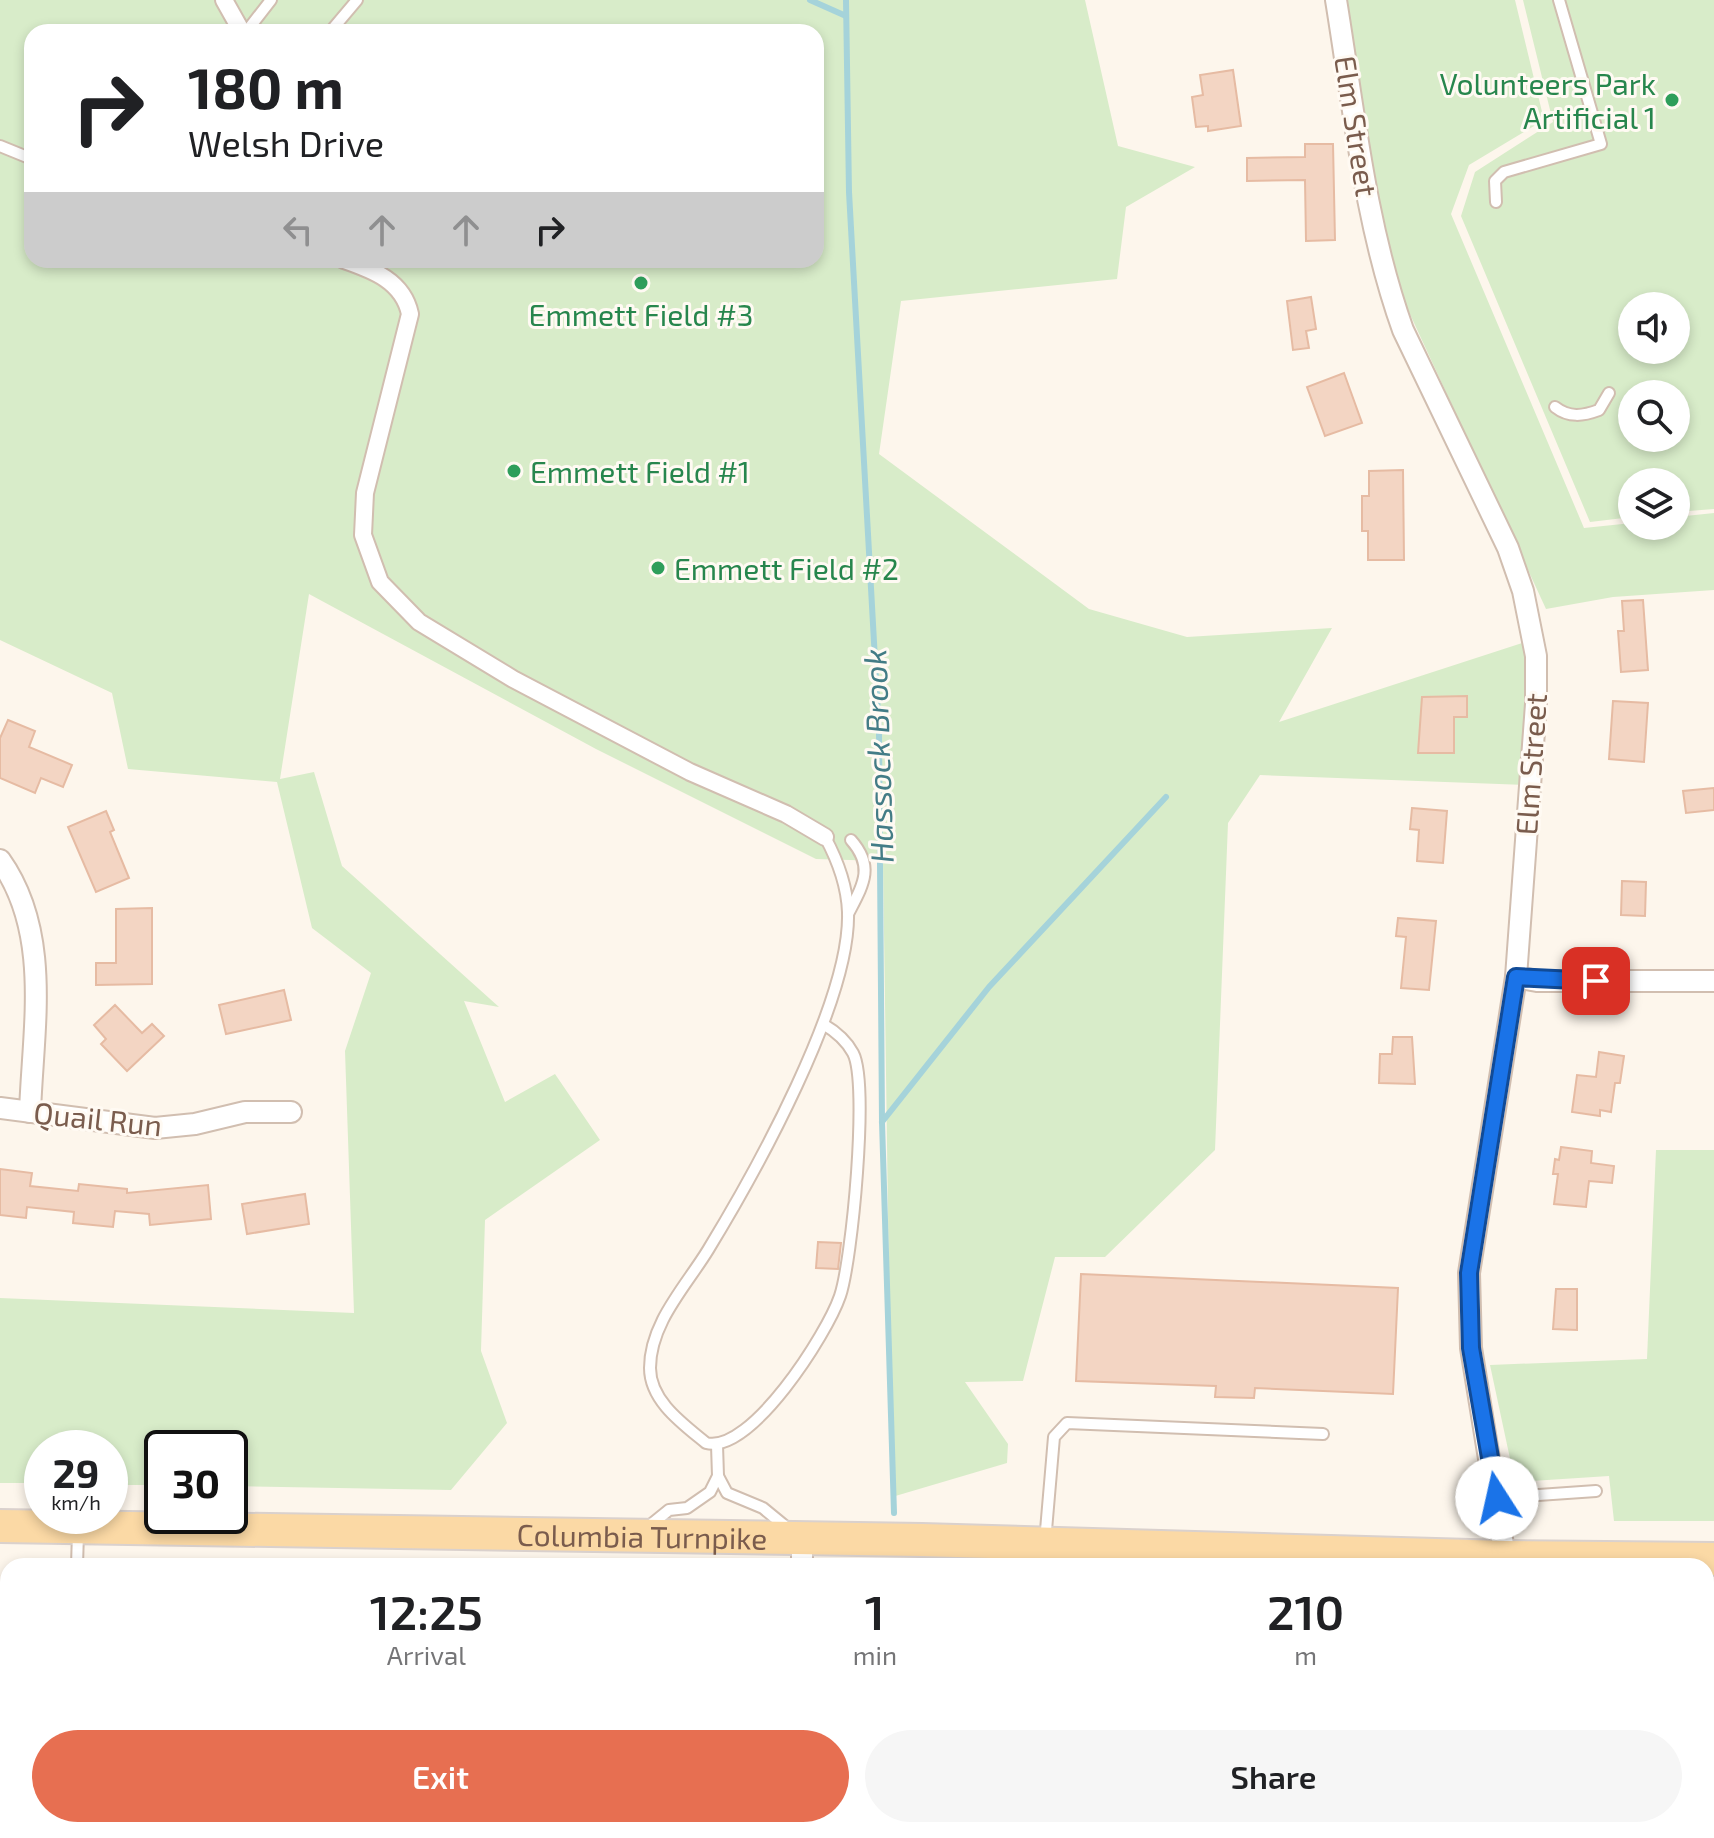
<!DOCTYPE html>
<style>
:root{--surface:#fff;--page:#f6f6f6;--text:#202124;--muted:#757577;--accent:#e76f51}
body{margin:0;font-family:"Exo 2",sans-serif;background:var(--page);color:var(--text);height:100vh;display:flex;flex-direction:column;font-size:30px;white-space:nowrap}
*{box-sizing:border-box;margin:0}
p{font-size:26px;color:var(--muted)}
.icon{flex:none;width:44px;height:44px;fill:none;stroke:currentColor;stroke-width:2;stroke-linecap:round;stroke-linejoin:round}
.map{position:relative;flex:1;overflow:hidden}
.details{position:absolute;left:0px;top:1558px;width:1714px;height:280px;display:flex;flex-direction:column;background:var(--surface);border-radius:24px 24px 0 0;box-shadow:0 4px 12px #0003}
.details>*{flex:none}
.banner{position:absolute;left:24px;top:24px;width:800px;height:244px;border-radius:24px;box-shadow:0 4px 12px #0003;background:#fff;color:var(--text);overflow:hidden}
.buttons{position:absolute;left:1618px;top:292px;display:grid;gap:16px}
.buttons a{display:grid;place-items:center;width:72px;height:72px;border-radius:50%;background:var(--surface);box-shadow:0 4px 12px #0003;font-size:40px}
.speed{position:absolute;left:24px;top:1430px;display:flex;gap:16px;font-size:40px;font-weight:700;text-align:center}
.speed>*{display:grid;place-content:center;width:104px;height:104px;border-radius:50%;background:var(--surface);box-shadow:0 4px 12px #0003;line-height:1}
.speed small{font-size:20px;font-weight:400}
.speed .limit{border:4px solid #111;border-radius:12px;background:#fff;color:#111}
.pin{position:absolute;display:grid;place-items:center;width:68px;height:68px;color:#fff;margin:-34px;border-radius:16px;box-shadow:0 4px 12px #0006}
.me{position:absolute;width:88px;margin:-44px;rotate:350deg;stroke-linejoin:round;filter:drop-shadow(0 0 6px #0008)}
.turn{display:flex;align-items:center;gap:28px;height:168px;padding:0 32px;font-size:36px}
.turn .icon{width:104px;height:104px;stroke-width:2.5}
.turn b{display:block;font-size:56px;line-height:68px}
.lanes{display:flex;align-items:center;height:76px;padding:0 32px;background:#0003;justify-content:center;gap:40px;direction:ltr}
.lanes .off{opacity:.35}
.eta{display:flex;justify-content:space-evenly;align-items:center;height:136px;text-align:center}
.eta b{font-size:48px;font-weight:600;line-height:56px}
.button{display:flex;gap:16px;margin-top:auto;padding:16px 32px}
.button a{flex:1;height:92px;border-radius:48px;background:var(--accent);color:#fff;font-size:32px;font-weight:600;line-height:92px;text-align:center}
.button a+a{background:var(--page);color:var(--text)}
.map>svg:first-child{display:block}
</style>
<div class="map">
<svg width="1714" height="1838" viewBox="0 0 1714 1838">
<rect width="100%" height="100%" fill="#fdf6ec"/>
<g fill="#d8ecc9" fill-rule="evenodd">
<path d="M0 0H1085L1118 146 1195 167 1126 207 1117 279 901 301 879 454 1089 609 1187 637 1332 628 1279 722 1528 641 1526 785 1260 775 1228 823 1215 1150 1105 1257H1055L1023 1381 965 1382 1008 1444 1007 1463 892 1497 883 861 816 859 596 749 309 594 280 779 314 772 342 866 499 1007 464 1001 505 1102 555 1074 600 1140 485 1220 481 1351 507 1423 451 1490 230 1486V1448H162V1485H110V1448H42V1483H0V1298L354 1313 345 1051 371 973 312 928 277 782 128 769 112 693 0 640ZM32 32H816V260H32Z"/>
<polygon points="1336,0 1515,0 1544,120 1469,165 1451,214 1584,528 1632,523 1632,526 1676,526 1676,517 1714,513 1714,590 1613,597 1546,609 1373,234"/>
<path d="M1523 0H1714V509L1676 512V482H1632V517L1590 522 1461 216 1475 172 1553 122ZM1632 306H1676V350H1632ZM1632 394H1676V438H1632Z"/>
<polygon points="1656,1150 1714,1150 1714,1521 1614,1521 1609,1476 1515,1482 1490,1365 1647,1359"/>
<polygon points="1714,1646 1714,1756 1706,1743 1706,1647"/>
<polygon points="106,1830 1371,1830 1369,1838 99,1838"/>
</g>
<polygon fill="#bfe3e8" stroke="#a5d3da" stroke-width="2" points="333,1830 638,1830 626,1838 324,1838"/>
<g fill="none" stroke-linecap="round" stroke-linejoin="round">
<g stroke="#a5d3da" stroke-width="6">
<polyline points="810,0 846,16"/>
<polyline points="846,0 849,192 879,732 882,1122 894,1513"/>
<polyline points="882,1122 989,987 1166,797"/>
<polyline points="1130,1830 1140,1838"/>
</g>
</g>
<g fill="#f3d5c3" stroke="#e6bba3" stroke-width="2">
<polygon points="1233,70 1241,126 1208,131 1208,126 1196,127 1192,97 1203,95 1200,75"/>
<polygon points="1305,144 1333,144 1335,240 1306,241 1305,180 1247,181 1247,158 1305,157"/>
<polygon points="1311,297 1316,329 1306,331 1309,348 1293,350 1287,301"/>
<polygon points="1344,373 1362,423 1325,436 1307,387"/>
<polygon points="1403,470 1404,560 1368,560 1368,531 1362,531 1362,496 1369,496 1369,471"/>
<polygon points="1643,600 1648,670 1621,672 1618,631 1624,631 1622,601"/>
<polygon points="1467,696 1467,717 1454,717 1454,753 1418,753 1422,697"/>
<polygon points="1613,701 1648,703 1644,762 1609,759"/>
<polygon points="8,720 35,731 29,747 72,765 63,787 41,778 35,793 0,778 0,738"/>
<polygon points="1714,788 1714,810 1686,813 1683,791"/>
<polygon points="1412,808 1447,811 1443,863 1417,861 1419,830 1410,829"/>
<polygon points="106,811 114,830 110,832 129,878 96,892 68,827"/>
<polygon points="1622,881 1646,882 1645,916 1621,915"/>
<polygon points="152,908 152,984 96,985 96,963 116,963 116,909"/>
<polygon points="1398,918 1436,921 1429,990 1401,988 1406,937 1396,936"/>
<polygon points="284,990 291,1020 226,1034 219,1005"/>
<polygon points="115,1005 142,1033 152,1024 164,1036 127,1071 101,1044 106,1039 94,1025"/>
<polygon points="1393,1037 1412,1037 1415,1084 1379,1083 1380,1054 1392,1054"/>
<polygon points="1599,1052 1624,1056 1620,1083 1615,1083 1611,1112 1600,1110 1600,1116 1572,1112 1577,1075 1596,1077"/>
<polygon points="1561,1147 1592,1151 1591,1163 1614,1166 1612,1183 1589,1181 1586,1207 1554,1204 1558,1174 1553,1174 1555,1159 1559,1160"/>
<polygon points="0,1169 32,1173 30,1186 78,1191 79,1184 127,1189 127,1193 208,1185 211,1219 150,1225 149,1214 115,1211 113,1227 73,1223 74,1212 27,1207 26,1218 0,1215"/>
<polygon points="305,1194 309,1224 247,1234 242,1204"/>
<polygon points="818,1242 841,1243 838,1269 816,1268"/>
<polygon points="1081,1274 1398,1288 1393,1394 1255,1388 1254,1398 1215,1397 1216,1386 1076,1381"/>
<polygon points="1556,1289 1577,1289 1577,1330 1553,1329"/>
</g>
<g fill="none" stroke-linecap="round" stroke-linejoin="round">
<g stroke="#d1beb0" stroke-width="14">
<g id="service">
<polyline points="246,32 271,0"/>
<polyline points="330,32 357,0"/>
<polyline points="0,146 32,159"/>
<polyline points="1496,202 1495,181 1504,172 1601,144 1559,0"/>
<path d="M1555 407C1569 418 1583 416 1599 410L1609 393"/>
<path d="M848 914C863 885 875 867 851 840"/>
<path d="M823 1024C835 1031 846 1040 853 1053 869 1083 852 1261 840 1296 827 1334 751 1454 706 1443 683 1424 650 1401 650 1368 650 1323 686 1286 708 1250 755 1173 851 1001 848 912 847 885 838 861 825 837"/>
<polyline points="718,1476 727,1493 763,1508 791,1531"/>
<polyline points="1497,1498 1596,1491"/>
<polyline points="648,1527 669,1510 687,1508 710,1492 718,1476 717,1445"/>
<polyline points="1045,1542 1054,1437 1067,1423 1323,1434"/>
<polyline points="77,1566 78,1532"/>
<polyline points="0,1819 8,1810"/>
<polyline points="856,1830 861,1838"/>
<polyline points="62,1838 69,1830"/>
</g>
</g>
<g stroke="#d1beb0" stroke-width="20">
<g id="pedestrian">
<polyline points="224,0 242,32"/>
<path d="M344 260C373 270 403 281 410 314L365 493 363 535 380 582 419 622 513 679 690 772 786 814 825 837"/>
</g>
</g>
<g stroke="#d1beb0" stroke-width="24">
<g id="minor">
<path d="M1336 0C1354 110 1365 224 1403 330L1508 548 1523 591 1536 656V704L1516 977 1469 1273 1471 1348 1505 1557"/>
<path d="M0 860C52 933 33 1027 30 1112"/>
<polyline points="1516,977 1537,981 1714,981"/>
<polyline points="0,1108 155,1128 195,1124 245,1112 291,1112"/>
<polyline points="802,1539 802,1566"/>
<polyline points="803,1830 803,1838"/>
</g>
</g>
<g stroke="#dad1cd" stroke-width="36">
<g id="primary">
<path id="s1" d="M0 1526 922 1540 1505 1557 1714 1559"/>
</g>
</g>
<use href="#service" stroke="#fff" stroke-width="10"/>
<use href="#pedestrian" stroke="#fff" stroke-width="16"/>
<use href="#minor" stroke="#fff" stroke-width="20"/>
<use href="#primary" stroke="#fbd9a5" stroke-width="32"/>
</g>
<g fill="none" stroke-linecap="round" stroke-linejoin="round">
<g stroke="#114b97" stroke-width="20">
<polyline id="route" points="1497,1498 1471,1348 1469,1273 1516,977 1596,981"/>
</g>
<use href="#route" stroke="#1a73e8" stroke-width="14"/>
</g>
<g fill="#2e9e5b" stroke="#fffaf3" stroke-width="3">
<circle cx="1672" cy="100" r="8"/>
<circle cx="641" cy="283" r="8"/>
<circle cx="514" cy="471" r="8"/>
<circle cx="658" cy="568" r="8"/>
</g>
<g text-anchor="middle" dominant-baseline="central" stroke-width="6" stroke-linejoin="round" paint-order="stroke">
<g font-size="30" fill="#27864d" stroke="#fffaf3" text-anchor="start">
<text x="1656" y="83" text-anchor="end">Volunteers Park<tspan x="1656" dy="34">Artificial 1</tspan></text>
<text x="641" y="314" text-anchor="middle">Emmett Field #3</text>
<text x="530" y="471">Emmett Field #1</text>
<text x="674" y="568">Emmett Field #2</text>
</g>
<g font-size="30" fill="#7a5c4d" stroke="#fffaf3">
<text transform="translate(1357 126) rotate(81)">Elm Street</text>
<text transform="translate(1530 764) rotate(-86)">Elm Street</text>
<text transform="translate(98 1118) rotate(6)">Quail Run</text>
<text stroke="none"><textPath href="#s1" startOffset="642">Columbia Turnpike</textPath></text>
</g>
<g font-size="32" font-style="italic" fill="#437c86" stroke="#fffaf3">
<text transform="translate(877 756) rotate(-92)">Hassock Brook</text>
</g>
</g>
</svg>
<div class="buttons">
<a><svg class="icon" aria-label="sound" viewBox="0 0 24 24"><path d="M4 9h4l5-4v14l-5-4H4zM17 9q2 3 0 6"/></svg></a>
<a><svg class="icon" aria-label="search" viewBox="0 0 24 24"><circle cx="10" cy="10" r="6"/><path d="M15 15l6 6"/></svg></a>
<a><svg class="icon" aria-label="layers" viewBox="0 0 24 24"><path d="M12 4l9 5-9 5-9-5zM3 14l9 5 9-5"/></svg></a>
</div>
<div class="speed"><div>29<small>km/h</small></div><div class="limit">30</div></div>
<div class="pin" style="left:1596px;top:981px;background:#d93025"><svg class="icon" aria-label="arrive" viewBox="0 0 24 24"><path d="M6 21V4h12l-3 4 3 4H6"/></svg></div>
<svg class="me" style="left:1497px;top:1498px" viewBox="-20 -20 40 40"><circle r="19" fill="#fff"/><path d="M0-13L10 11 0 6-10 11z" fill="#1a73e8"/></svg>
<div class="banner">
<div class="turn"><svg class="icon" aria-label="right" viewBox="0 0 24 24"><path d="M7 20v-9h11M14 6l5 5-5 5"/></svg><div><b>180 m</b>Welsh Drive</div></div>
<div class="lanes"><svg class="icon off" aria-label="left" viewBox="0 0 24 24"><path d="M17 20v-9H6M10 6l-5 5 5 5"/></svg><svg class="icon off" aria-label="ahead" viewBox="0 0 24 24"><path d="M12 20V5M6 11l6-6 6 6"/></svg><svg class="icon off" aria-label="ahead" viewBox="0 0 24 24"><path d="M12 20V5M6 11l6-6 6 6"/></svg><svg class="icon" aria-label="right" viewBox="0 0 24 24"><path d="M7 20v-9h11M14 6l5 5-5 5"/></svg></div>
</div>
<section class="details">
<div class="eta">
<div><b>12:25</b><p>Arrival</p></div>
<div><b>1</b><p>min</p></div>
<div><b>210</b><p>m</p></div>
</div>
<div class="button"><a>Exit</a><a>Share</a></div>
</section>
</div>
